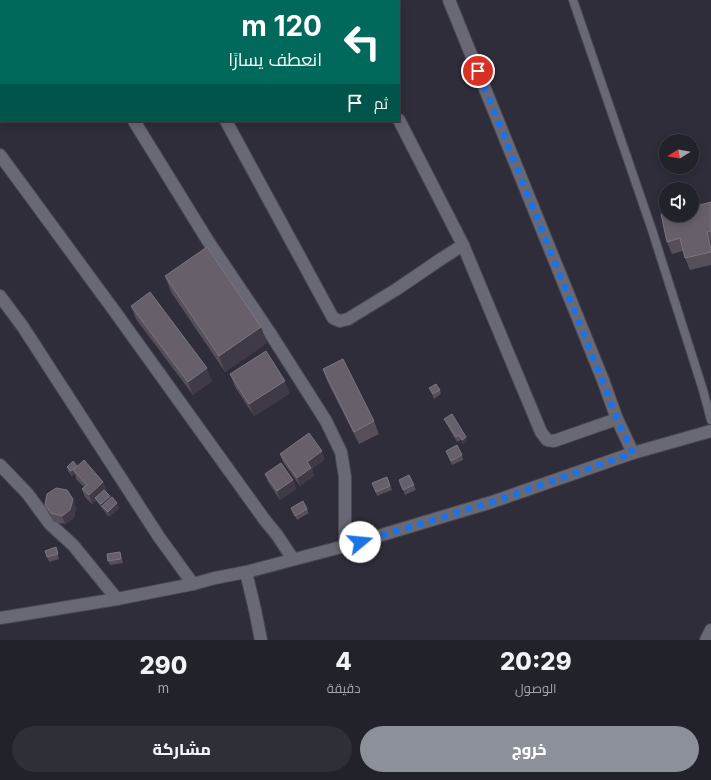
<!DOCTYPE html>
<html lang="ar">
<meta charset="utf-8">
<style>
:root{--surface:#22222b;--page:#2e2f37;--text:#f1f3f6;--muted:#a2a4a9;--line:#3f3f47;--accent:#8c9099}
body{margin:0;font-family:Inter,Cairo,sans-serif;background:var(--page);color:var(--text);direction:rtl;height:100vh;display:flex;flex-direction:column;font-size:15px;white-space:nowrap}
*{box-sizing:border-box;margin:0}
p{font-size:13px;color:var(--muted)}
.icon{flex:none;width:22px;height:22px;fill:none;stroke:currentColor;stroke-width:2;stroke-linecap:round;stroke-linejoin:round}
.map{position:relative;height:640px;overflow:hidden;direction:ltr}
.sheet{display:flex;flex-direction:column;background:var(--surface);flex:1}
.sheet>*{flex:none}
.guide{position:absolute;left:0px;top:0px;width:400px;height:122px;box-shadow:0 2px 10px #0003,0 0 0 1px var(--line);direction:rtl;background:#00695c;color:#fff;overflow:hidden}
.needle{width:26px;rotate:259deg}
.buttons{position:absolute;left:659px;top:134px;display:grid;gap:8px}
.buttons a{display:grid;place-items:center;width:40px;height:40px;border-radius:50%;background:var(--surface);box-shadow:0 2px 10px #0003,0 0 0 1px var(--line);font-size:20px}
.pin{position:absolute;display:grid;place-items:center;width:34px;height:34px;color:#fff;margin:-17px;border:2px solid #fff;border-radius:50%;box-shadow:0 1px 4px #0007}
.me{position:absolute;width:44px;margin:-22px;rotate:73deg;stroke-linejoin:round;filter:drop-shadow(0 0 3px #0008)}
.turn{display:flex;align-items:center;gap:14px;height:84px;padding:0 12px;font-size:18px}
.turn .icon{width:52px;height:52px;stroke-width:2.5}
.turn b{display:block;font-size:28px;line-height:34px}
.then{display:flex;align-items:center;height:38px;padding:0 12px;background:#0003;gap:8px;font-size:15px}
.eta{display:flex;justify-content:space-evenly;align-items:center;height:68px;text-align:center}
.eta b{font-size:24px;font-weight:800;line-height:28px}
.button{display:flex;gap:8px;margin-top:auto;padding:8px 12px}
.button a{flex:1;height:46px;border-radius:24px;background:var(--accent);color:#fff;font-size:16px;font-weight:800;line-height:46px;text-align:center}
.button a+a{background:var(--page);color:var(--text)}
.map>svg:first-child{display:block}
</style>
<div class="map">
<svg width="711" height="640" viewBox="0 0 711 640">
<rect width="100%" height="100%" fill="#2e2d39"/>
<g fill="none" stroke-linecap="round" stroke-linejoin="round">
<g stroke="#4a4953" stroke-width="10">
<polyline id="lane" points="573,0 652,230 703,390 711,420"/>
</g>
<g stroke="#4a4953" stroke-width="14">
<g id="street">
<polyline points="58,0 59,1"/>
<polyline points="155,0 156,1"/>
<polyline points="336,0 337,1"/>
<polyline points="449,0 603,380 617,419 633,453"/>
<polyline points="399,120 463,245 541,432 547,440 554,441 617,419"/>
<polyline points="134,121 208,241 270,333 326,421 341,452 345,477 345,546"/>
<polyline points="226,121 333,318 340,321 348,319 397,289 441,259 463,245"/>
<polyline points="0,155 113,309 264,519 277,535 293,559"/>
<polyline points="0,296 23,327 159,537 193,584"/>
<polyline points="0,465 27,493 50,524 73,545 117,599"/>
<polyline points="246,572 345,546 445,516 492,502 633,453 711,431"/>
<polyline points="706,640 711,630"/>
</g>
</g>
<g stroke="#4a4953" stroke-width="14">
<polyline id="secondary" points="0,618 117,599 193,584 215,578 246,572 255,610 261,640"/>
</g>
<use href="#lane" stroke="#696875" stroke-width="8"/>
<use href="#street" stroke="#696875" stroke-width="12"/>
<use href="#secondary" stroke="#696875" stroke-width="12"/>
</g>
<g fill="#564e59">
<polygon points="711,202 711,265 690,270 685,258 683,251 672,254 667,242"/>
<polygon points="165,276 267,343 225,372 171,292"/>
<polygon points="131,306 212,381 193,395 136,319"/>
<polygon points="323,369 374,421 379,434 359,444 327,381"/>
<polygon points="230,374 290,393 254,416 235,387"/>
<polygon points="429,388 440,390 441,394 434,399"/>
<polygon points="444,419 467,441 463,444 461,440 457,442 446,423"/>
<polygon points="446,451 462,455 463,460 452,465"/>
<polygon points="280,454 325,459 312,469 314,476 300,486 283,462"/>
<polygon points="77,466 103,482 107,491 106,491 119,508 109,517 97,502 96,500 92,504 85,497 82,489 84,487 76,479 75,474 72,476 68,471 67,467"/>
<polygon points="265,474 293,480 296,489 280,500 268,482"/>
<polygon points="387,477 392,490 377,496 372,483"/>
<polygon points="401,484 414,485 416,490 405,495"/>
<polygon points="45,505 76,508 74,518 65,524 54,522 48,513"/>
<polygon points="291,508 307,509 309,513 297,520"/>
<polygon points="56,547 59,559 49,562 47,557"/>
<polygon points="121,556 123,563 110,565 108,561"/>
</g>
<g fill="#3f3a45">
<polygon points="707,232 711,243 711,249"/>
<polygon points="261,327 267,343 225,372 219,356"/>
<polygon points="207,368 212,381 193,395 188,382"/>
<polygon points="285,381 290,393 254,416 249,404"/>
<polygon points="466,437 467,441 463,444 462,440"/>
<polygon points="322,451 325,459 312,469 314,476 300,486 297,478 307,462"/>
<polygon points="77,466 79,470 73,470 75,474 72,476 71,471"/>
<polygon points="293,480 296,489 280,500 277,491"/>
<polygon points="103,482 107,491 97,499 95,498 96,500 92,504 89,495"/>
<polygon points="110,496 112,501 102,506 101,504"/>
<polygon points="73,499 76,508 74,518 65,524 62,516"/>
<polygon points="117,503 119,508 109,517 108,512"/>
</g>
<g fill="#675f6a" stroke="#7c757f">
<polygon points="711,202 711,231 707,232 711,249 711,252 685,258 680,238 667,242 661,214 666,213 666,215 692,215 692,207"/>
<polygon points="207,247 261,327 219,356 165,276"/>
<polygon points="150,292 207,368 188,382 131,306"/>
<polygon points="266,351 285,381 249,404 230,374"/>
<polygon points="343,359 374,421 354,432 323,369"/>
<polygon points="436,384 440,390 433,394 429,388"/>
<polygon points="452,414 466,437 462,440 459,435 456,437 444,419"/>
<polygon points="309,433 322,451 307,462 311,468 297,478 280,454"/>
<polygon points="457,445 462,455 451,461 446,451"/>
<polygon points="84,460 103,482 89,495 82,489 87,485 73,470"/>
<polygon points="73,461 77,466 71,471 67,467"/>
<polygon points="281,463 293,480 277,491 265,474"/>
<polygon points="409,475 414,485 403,490 399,480"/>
<polygon points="387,477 390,486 376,492 372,483"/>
<polygon points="56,488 67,490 73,499 70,510 62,516 51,513 45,505 47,494"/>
<polygon points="104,490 110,496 101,504 95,498"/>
<polygon points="112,497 117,503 108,512 102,506"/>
<polygon points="303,501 307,509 295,516 291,508"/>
<polygon points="56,547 58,554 47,557 45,551"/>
<polygon points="120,552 121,559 108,561 107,554"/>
</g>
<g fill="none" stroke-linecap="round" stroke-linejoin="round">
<polyline stroke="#1a73e8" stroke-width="7" stroke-dasharray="0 12.6" points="360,542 492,502 633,453 617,419 602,380 478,71"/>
</g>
</svg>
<div class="buttons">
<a><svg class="needle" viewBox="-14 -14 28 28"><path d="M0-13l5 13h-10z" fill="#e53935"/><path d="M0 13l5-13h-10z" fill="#a2a4a9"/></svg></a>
<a><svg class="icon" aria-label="sound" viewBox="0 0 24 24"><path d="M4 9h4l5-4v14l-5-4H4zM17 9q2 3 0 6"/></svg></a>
</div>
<div class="pin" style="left:478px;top:71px;background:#d93025"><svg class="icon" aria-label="arrive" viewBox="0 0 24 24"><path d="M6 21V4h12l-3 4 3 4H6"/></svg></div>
<svg class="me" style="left:360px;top:542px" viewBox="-20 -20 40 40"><circle r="19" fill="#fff"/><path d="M0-13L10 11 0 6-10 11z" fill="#1a73e8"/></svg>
<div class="guide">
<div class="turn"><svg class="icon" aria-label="left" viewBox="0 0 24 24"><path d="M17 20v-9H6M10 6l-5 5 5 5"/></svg><div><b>120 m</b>انعطف يسارًا</div></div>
<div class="then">ثم<svg class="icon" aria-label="arrive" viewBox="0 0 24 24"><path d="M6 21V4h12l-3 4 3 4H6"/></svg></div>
</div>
</div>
<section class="sheet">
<div class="eta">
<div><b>20:29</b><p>الوصول</p></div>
<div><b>4</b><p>دقيقة</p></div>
<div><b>290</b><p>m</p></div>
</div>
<div class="button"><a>خروج</a><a>مشاركة</a></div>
</section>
